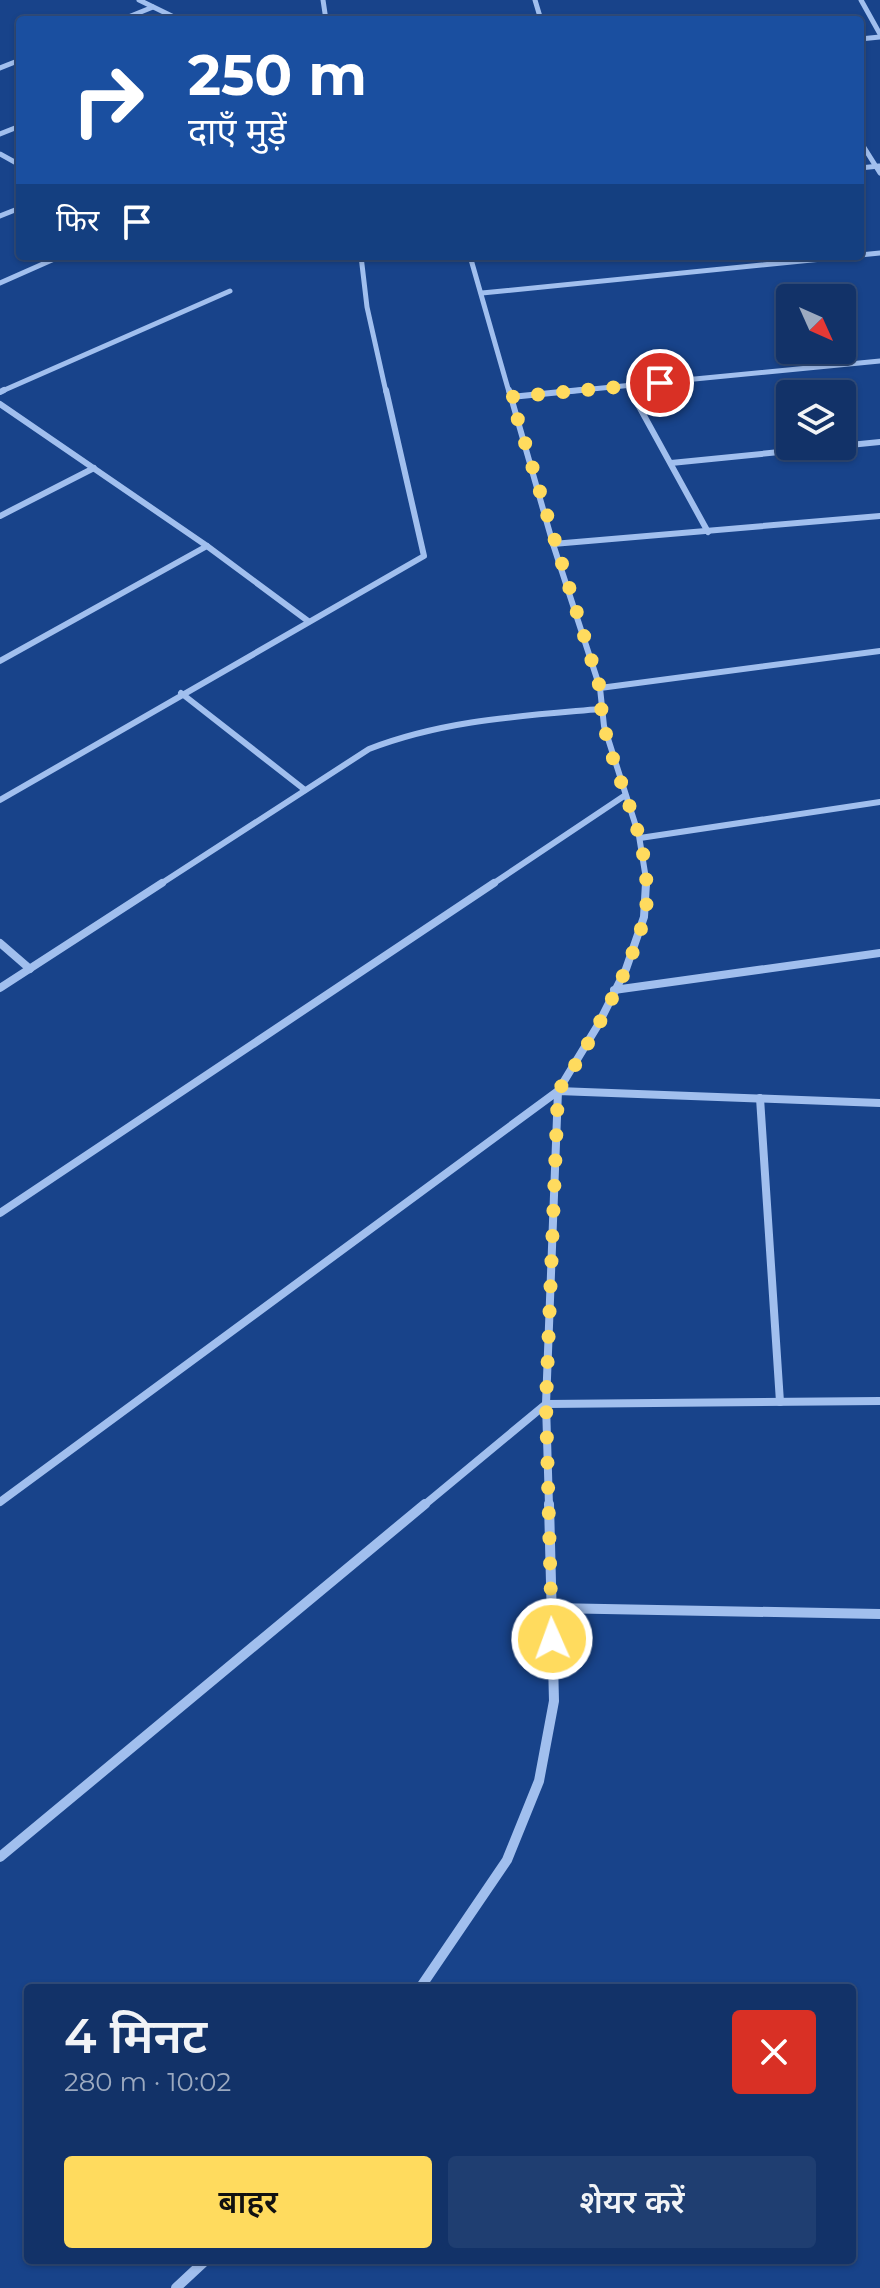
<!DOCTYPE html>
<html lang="hi">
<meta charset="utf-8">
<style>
:root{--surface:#123268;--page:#1f3e71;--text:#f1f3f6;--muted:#9caac0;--line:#314d7c;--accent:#ffdb5e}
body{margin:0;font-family:Montserrat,"Noto Sans Devanagari",sans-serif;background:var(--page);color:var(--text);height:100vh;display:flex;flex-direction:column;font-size:30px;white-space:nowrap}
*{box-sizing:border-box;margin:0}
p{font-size:26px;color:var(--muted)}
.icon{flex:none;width:44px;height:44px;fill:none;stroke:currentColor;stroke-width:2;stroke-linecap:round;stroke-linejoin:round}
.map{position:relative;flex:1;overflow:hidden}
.drawer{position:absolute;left:24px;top:1984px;width:832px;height:280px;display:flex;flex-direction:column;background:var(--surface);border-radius:8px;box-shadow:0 2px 6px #0004,0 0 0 2px var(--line)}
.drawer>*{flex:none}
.hud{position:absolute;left:16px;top:16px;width:848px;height:244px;border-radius:8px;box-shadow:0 2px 6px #0004,0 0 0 2px var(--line);background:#1a4fa0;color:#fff;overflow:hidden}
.needle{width:52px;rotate:135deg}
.tools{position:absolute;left:776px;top:284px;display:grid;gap:16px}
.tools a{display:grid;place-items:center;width:80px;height:80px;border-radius:8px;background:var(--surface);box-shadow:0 2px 6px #0004,0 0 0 2px var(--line);font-size:40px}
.pin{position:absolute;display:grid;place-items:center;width:68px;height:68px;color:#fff;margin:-34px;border:4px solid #fff;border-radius:50%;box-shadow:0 2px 8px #0007}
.me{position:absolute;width:88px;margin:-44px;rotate:358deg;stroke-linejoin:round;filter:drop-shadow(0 0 6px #0008)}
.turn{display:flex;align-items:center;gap:28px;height:168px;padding:0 40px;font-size:36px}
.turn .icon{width:104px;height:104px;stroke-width:2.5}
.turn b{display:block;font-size:56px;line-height:68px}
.then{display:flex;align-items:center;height:76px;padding:0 40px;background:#0003;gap:16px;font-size:30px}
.round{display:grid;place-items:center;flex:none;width:84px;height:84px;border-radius:8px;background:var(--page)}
.summary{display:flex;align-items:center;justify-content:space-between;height:136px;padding:0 40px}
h1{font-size:48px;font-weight:600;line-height:60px}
.action{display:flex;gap:16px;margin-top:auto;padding:16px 40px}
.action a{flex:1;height:92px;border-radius:8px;background:var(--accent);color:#111;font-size:32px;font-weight:600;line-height:92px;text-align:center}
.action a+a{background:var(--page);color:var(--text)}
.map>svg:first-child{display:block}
</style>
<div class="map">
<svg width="880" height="2288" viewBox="0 0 880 2288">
<rect width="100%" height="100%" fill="#18438a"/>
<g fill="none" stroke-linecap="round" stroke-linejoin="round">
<g stroke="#a1bfee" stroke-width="5">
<polyline points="139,0 180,20"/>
<polyline points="323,0 326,20"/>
<polyline points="535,0 541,20"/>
<polyline points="861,0 880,34"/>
<polyline points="121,20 153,7"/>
<polyline points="860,39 880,37"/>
<polyline points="0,68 20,60"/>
<polyline points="0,134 20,126"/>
<polyline points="860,141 880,173"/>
<polyline points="0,154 20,165"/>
<polyline points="860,168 879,166"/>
<polyline points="0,216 20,208"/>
<polyline points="860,255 880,253"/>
<polyline points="361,256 367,307 386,392"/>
<polyline points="470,256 509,392"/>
<polyline points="0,283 61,256"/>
<polyline points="482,293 852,256"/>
<polyline points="628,386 631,392"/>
<polyline points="0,392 230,291"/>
<polyline points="561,392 880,361"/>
</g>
<g stroke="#a1bfee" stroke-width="6">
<polyline points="509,390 553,544 600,688 604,726 639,836 647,885"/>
<polyline points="630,390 708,532"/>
<polyline points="0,392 4,390"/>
<polyline points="511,397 581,390"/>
<polyline points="0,404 207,546 308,621"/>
<polyline points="671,463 880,442"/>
<polyline points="0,516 94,468"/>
<polyline points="553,544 880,516"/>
<polyline points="0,661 207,546"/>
<polyline points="600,688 880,651"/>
<polyline points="181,693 305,790"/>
<polyline points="0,800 424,556 386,390"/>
<polyline points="640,838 880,802"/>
<path d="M159 885 369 749C444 720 521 716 600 709"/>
<polyline points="491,885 624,796"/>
</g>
<g stroke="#a1bfee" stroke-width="8">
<polyline points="0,943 30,969"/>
<polyline points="0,988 162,883"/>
<polyline points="614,990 880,953"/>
<polyline points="760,1098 780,1402"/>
<polyline points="0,1213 494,883"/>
<polyline points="0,1502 558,1091 880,1103"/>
<polyline points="423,1506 546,1404 880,1401"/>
<polyline points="549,1506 546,1404 558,1091 598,1025 626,969 644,917 646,883"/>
</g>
<g stroke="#a1bfee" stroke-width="10">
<polyline points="551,1608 880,1614"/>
<polyline points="0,1857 425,1504"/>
<polyline points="420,1988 507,1860 539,1781 554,1701 549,1504"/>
<polyline points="176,2288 206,2260"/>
</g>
</g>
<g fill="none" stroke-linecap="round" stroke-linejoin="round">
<path stroke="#ffdb5e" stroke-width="14" stroke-dasharray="0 25.2" d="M552 1639 546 1404 558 1091C586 1052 646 945 647 897 647 879 644 853 639 836 626 788 600 740 600 688L511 397 660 383"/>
</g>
</svg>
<div class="tools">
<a><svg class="needle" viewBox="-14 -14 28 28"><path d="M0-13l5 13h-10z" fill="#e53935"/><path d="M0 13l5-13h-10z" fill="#9caac0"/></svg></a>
<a><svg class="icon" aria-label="layers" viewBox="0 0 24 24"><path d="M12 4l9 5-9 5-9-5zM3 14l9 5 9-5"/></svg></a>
</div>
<div class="pin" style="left:660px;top:383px;background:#d93025"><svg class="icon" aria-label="arrive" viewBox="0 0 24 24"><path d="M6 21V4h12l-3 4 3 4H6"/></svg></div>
<svg class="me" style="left:552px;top:1639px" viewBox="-20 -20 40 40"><circle r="17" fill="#ffdb5e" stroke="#fff" stroke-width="3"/><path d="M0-11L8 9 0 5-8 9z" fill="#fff"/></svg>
<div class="hud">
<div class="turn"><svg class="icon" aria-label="right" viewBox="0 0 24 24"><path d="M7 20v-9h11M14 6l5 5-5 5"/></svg><div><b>250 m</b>दाएँ मुड़ें</div></div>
<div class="then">फिर<svg class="icon" aria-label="arrive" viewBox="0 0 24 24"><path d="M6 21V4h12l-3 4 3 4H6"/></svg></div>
</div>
<section class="drawer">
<div class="summary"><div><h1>4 मिनट</h1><p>280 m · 10:02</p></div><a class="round" style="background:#d93025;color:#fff"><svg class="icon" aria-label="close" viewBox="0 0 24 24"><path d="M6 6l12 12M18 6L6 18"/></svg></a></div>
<div class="action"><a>बाहर</a><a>शेयर करें</a></div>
</section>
</div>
